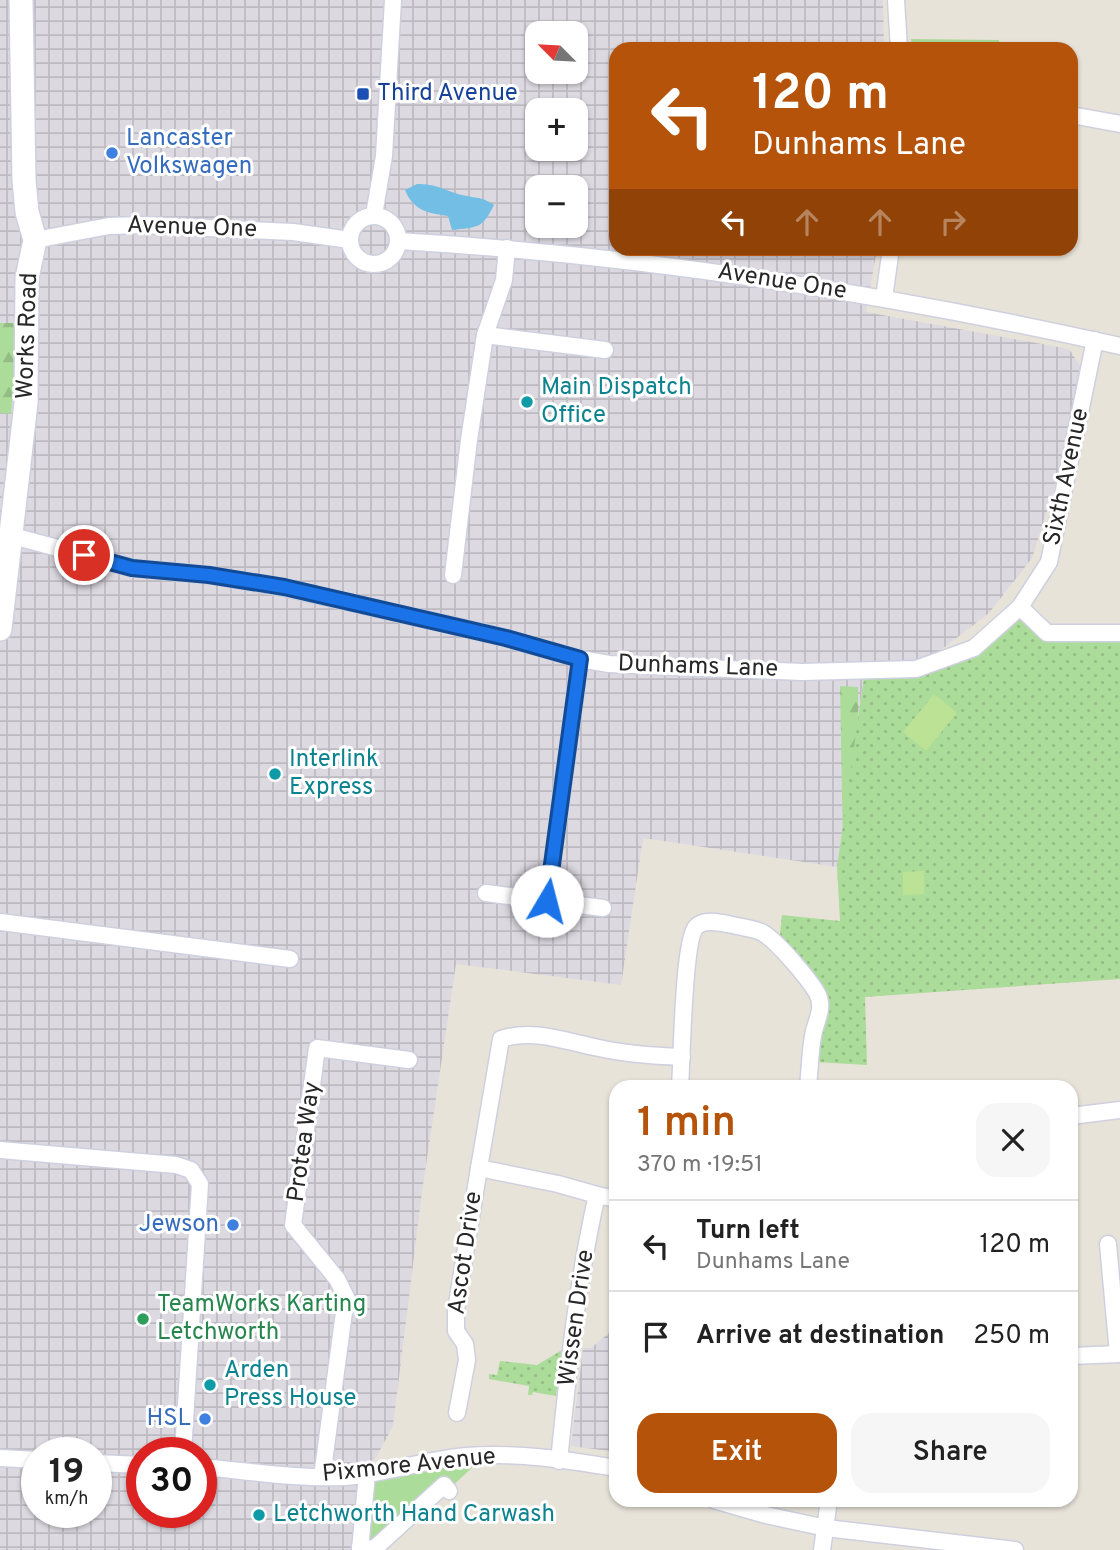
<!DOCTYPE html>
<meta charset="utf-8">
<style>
:root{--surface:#fff;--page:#f6f6f6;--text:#222;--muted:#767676;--line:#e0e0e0;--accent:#b45309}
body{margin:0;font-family:Overpass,sans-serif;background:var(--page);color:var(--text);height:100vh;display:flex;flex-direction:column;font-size:26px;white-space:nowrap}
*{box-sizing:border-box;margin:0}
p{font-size:23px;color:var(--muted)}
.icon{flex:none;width:38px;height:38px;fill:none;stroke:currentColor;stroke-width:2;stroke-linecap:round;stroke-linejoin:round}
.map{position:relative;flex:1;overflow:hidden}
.sheet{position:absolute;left:609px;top:1080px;width:469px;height:427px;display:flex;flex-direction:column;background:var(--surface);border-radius:21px;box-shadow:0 2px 5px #0004}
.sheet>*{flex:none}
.guide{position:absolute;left:609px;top:42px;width:469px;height:214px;border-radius:21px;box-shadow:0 2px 5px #0004;background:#b45309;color:#fff;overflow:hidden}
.needle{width:46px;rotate:294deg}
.controls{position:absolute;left:525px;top:21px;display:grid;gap:14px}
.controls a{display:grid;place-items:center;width:63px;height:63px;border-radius:14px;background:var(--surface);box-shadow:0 2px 5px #0004;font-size:35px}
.speed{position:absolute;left:21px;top:1437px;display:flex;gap:14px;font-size:35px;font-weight:700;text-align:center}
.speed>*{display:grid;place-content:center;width:91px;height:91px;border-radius:50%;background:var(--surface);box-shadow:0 2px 5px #0004;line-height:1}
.speed small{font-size:18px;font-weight:400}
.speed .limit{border:10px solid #d22;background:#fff;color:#111}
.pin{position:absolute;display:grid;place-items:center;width:60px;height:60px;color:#fff;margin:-30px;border:4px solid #fff;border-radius:50%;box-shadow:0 2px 7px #0007}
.me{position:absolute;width:77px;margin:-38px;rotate:8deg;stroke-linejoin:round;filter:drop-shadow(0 0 5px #0008)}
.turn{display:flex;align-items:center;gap:24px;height:147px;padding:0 28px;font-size:32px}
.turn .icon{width:91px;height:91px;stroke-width:2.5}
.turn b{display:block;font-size:49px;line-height:60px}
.lanes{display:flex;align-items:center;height:66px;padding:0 28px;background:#0003;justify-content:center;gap:35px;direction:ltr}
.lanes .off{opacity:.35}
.round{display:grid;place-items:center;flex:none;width:74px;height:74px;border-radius:21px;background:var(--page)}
.head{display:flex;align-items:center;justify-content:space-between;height:119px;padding:0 28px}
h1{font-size:42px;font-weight:600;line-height:52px;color:var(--accent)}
.cta{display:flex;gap:14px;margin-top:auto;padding:14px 28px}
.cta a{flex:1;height:80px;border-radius:21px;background:var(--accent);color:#fff;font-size:28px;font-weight:600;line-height:80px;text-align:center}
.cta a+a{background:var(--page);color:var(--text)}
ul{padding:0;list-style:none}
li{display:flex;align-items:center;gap:21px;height:91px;padding:0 28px;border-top:2px solid var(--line)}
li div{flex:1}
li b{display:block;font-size:26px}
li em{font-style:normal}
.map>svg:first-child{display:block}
</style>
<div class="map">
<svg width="1120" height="1550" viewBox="0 0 1120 1550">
<defs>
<pattern id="industrial-grid" width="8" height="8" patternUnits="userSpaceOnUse" patternTransform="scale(1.75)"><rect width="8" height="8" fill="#dcd9e1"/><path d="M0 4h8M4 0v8" fill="none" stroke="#bdbac1"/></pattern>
<pattern id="forest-firs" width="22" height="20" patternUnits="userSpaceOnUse" patternTransform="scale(1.75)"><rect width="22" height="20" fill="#abdc99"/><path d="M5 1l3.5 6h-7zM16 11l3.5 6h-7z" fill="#93bd84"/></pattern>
<pattern id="park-dots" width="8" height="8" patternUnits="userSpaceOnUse" patternTransform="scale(1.75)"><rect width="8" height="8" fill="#abdc99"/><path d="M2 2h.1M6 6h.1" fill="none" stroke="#93bd84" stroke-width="1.8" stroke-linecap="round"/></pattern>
</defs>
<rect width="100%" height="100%" fill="#e8e3d9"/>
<g fill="url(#industrial-grid)" fill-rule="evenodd">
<path d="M0 0H883L884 49H616V248L877 249 866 312 1069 349 1081 367 1055 485 1032 558 989 613 916 669 865 670 837 867 643 838 621 985 456 964 422 1192 393 1426 367 1474 352 1550H0ZM537 33H576V72H537ZM537 110H576V149H537ZM537 187H576V226H537ZM37 1452H96V1512H37ZM142 1452H201V1512H142Z"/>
<polygon points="616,1327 616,1452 571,1446 583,1348 591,1348"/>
</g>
<g fill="#abdc99">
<polygon points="911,39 999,40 999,49 913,49"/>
<polygon points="441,1464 476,1464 450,1488 373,1546 363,1544 371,1482"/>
</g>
<g fill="url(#forest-firs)">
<polygon points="0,323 14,323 15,363 11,414 0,413"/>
<polygon points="840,686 858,687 859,793 846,1010"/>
</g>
<g fill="url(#park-dots)">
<polygon points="1020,607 1047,633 1120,633 1120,979 865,997 867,1065 816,1062 818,1042 825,1025 826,992 779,943 782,915 840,921 837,867 865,670 916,669 974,648"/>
<polygon points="562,1350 556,1396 533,1392 532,1395 528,1395 529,1386 489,1379 489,1374 497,1375 500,1361 537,1365"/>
</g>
<g fill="#bce295">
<polygon points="934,694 957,713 926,751 903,732"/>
<polygon points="924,871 924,894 903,895 903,872"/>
</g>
<path fill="#72bee4" d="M417 184C438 183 448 193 467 196 481 199 482 197 494 205 482 229 478 227 452 230L448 216C427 213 413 210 405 190Z"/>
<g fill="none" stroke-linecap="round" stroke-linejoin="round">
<g stroke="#ced0df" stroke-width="19">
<g id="street">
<polyline points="896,0 899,49"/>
<polyline points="1071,115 1120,124"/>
<polyline points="374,215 384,156 393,0"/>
<circle cx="374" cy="240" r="24"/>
<polyline points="35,240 109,226 142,225 293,232 350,240"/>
<path d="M398 241C641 255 882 293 1120 346"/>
<polyline points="884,298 891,248"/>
<polyline points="485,335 605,350"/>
<polyline points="9,535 132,568 209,575 284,588 487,633 580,659 609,664 802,672 916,669 974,648 1020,607 1049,562 1095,340"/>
<polyline points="453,575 469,440 485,335 504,280 507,248"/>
<polyline points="1020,607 1047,633 1120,633"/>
<polyline points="486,893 603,908"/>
<polyline points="547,901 580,659"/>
<polyline points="0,922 290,959"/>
<path d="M680 1087C682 1061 683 941 696 927 705 917 726 924 737 926 746 928 756 929 763 933 778 942 808 978 817 993 824 1006 818 1017 814 1031 810 1048 810 1068 808 1087"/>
<polyline points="1071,1116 1120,1110"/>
<polyline points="0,1150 176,1165 191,1170 200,1184 183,1452"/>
<path d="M479 1168 501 1039C535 1028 566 1042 599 1048 626 1054 655 1056 682 1057"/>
<polyline points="1108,1244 1118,1354"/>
<polyline points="1071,1356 1120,1354"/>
<polyline points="457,1413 467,1360 465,1344 456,1331 456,1310 479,1168 558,1184 597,1195"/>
<polyline points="0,1458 37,1460"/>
<path d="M559 1461C568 1372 577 1282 597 1195L616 1199"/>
<polyline points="96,1463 142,1465"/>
<path d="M201 1467C248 1471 298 1479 345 1477 386 1474 426 1459 467 1456 516 1452 568 1460 616 1468"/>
<polyline points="322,1477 346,1297 337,1279 293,1225 317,1048 409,1060"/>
<polyline points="714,1500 766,1515 826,1528 1015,1550"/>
<polyline points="360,1547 374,1549 444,1485 449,1491"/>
<polyline points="360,1550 367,1474"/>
<polyline points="822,1550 829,1500"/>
</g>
</g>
<g stroke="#ced0df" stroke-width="26">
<polyline id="secondary" points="0,629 26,403 27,278 35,240 27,212 24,180 21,0"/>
</g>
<use href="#street" stroke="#fff" stroke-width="16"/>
<use href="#secondary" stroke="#fff" stroke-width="23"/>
</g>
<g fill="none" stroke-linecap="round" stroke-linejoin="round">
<g stroke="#114b97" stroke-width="18">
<polyline id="route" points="84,555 132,568 209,575 284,587 506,638 580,659 547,901"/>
</g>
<use href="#route" stroke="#1a73e8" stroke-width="12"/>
</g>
<rect fill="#1a4fb4" stroke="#fff" stroke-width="2.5" x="356" y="87" width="14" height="14" rx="3.5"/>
<g fill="#3f7fe0" stroke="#fff" stroke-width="2.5">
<circle cx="112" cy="153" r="7"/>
<circle cx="233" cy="1225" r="7"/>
<circle cx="205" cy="1419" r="7"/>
</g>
<g fill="#0f9aa8" stroke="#fff" stroke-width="2.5">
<circle cx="527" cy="402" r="7"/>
<circle cx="275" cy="774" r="7"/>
<circle cx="210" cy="1385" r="7"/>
<circle cx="259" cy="1515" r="7"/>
</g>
<circle fill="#2e9e5b" stroke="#fff" stroke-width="2.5" cx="143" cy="1319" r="7"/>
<g text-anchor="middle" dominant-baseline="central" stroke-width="6" stroke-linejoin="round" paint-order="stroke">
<g font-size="24" fill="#164399" stroke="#fff" text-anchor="start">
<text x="377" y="94">Third Avenue</text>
</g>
<g font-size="24" fill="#366cbe" stroke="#fff" text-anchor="end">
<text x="126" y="139" text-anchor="start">Lancaster<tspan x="126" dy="28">Volkswagen</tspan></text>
<text x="219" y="1225">Jewson</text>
<text x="191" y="1419">HSL</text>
</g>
<g font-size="24" fill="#272727" stroke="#fff">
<text transform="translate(192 228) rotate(2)">Avenue One</text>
<text transform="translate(782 282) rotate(9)">Avenue One</text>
<text transform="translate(28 336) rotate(-88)">Works Road</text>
<text transform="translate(1067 477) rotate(-78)">Sixth Avenue</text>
<text transform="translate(698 667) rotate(2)">Dunhams Lane</text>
<text transform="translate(305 1142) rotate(-82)">Protea Way</text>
<text transform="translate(466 1253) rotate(-82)">Ascot Drive</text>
<text transform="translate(577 1318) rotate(-82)">Wissen Drive</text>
<text transform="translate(409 1466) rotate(-6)">Pixmore Avenue</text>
</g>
<g font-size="24" fill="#0d838f" stroke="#fff" text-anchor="start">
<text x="541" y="388">Main Dispatch<tspan x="541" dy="28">Office</tspan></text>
<text x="289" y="760">Interlink<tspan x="289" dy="28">Express</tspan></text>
<text x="224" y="1371">Arden<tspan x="224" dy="28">Press House</tspan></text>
<text x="273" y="1515">Letchworth Hand Carwash</text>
</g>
<g font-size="24" fill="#27864d" stroke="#fff" text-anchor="start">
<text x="157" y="1305">TeamWorks Karting<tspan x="157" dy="28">Letchworth</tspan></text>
</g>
</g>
</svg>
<div class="controls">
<a><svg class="needle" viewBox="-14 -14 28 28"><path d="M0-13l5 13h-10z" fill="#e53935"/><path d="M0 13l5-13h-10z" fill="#767676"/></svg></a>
<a>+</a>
<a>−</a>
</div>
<div class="speed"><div>19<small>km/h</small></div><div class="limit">30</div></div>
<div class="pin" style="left:84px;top:555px;background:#d93025"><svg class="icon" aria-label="arrive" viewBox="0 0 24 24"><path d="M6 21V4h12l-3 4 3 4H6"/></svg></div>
<svg class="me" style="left:547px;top:901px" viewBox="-20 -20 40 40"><circle r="19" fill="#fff"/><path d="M0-13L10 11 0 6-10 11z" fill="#1a73e8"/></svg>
<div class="guide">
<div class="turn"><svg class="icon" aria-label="left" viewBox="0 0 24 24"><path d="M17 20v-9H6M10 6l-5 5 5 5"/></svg><div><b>120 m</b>Dunhams Lane</div></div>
<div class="lanes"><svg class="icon" aria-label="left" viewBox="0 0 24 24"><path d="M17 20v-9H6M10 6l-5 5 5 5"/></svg><svg class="icon off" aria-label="ahead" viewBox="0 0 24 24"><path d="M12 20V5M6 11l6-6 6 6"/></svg><svg class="icon off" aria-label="ahead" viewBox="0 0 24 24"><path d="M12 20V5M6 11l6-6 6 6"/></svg><svg class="icon off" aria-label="right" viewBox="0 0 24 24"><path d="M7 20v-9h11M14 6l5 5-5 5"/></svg></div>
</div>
<section class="sheet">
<div class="head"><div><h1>1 min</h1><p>370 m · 19:51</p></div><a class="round"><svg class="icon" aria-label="close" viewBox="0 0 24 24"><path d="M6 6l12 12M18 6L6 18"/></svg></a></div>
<ul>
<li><svg class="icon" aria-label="left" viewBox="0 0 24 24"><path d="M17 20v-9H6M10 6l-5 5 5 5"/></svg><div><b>Turn left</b><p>Dunhams Lane</p></div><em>120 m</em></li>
<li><svg class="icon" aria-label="arrive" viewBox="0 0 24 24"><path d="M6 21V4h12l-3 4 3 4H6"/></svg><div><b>Arrive at destination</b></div><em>250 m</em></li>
</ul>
<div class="cta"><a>Exit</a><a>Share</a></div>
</section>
</div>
